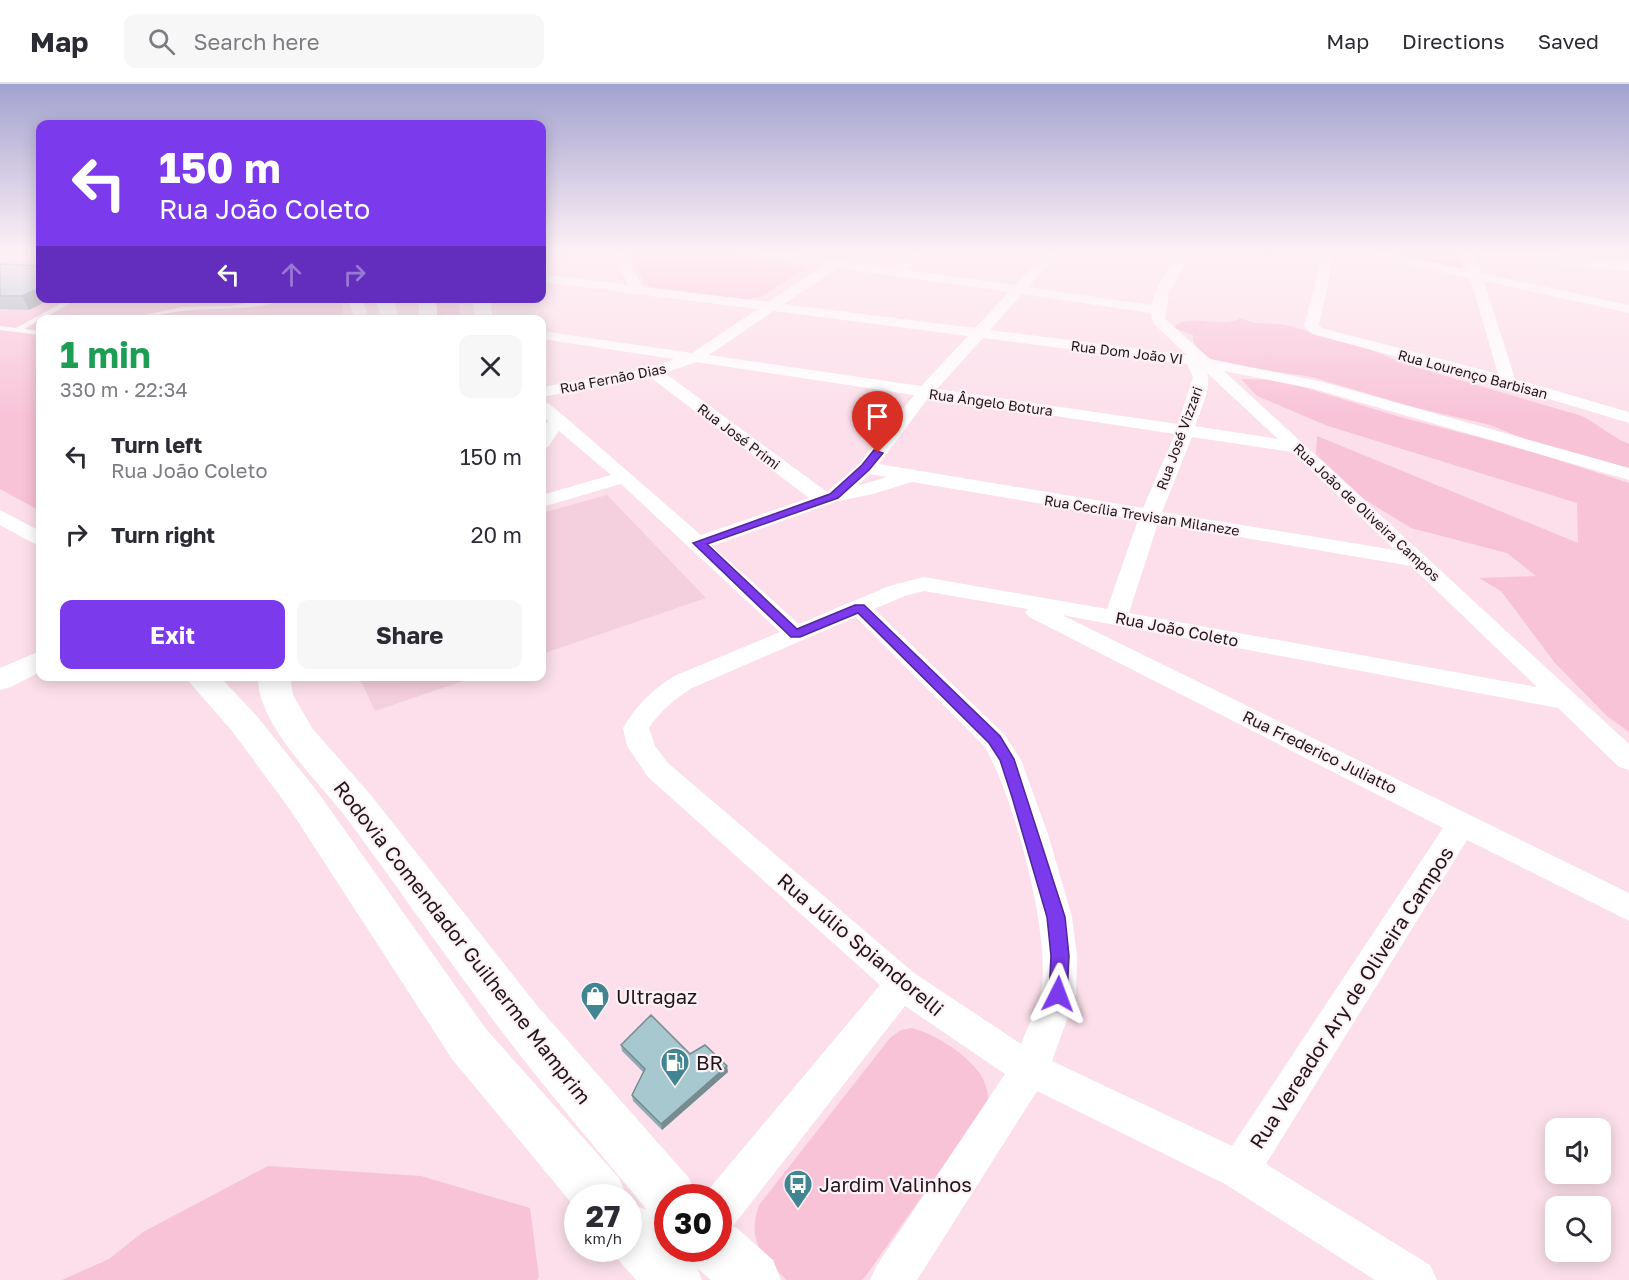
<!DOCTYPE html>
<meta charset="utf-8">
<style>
:root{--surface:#fff;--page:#f7f7f7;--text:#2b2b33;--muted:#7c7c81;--line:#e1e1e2;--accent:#7c3aed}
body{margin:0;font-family:"Golos Text",sans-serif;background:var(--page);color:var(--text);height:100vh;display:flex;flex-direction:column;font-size:22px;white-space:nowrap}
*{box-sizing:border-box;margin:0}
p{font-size:20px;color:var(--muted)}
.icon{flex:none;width:33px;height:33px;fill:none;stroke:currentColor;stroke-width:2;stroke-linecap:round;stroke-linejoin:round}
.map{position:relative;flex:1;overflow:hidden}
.panel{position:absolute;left:36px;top:231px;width:510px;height:366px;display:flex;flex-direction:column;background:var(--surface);border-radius:12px;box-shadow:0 3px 15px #0003}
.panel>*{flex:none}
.hud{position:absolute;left:36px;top:36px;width:510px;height:183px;border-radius:12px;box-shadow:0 3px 15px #0003;background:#7c3aed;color:#fff;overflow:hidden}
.tools{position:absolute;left:1545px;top:1034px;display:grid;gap:12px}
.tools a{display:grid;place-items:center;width:66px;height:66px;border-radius:12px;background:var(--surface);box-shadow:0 3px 15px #0003;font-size:30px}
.speed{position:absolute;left:564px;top:1100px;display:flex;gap:12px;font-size:30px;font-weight:700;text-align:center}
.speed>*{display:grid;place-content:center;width:78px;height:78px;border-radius:50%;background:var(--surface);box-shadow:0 3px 15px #0003;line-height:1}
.speed small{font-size:15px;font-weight:400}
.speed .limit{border:9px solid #d22;background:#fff;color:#111}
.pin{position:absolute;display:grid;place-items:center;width:51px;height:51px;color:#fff;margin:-62px -26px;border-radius:50% 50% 50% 0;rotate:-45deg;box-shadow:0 0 6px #0007}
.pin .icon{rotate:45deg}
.me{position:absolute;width:66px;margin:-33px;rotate:3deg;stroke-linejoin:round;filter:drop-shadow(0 0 4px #0008)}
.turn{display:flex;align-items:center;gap:21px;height:126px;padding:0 24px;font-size:27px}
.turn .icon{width:78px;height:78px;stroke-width:2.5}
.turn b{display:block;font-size:42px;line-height:51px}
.lanes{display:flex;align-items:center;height:57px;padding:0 24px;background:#0003;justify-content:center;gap:30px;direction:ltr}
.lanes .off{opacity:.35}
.round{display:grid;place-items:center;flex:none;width:63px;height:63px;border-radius:12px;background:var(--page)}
.overview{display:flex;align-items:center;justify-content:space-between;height:102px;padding:0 24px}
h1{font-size:36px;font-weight:700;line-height:45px;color:#1e9e55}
.primary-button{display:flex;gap:12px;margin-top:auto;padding:12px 24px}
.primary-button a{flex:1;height:69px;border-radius:12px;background:var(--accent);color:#fff;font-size:24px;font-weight:700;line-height:69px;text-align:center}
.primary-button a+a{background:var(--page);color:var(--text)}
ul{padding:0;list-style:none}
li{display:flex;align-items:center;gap:18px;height:78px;padding:0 24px}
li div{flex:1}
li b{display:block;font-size:22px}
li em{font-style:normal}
header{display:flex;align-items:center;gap:36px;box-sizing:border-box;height:84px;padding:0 30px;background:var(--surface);border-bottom:2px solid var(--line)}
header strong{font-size:28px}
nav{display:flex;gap:33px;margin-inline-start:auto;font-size:21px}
.search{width:420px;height:54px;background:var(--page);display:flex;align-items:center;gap:15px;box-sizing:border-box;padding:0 21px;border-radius:12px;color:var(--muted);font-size:22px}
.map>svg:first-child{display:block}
</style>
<header>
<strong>Map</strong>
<div class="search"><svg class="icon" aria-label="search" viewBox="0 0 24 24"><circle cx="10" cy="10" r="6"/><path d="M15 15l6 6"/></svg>Search here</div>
<nav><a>Map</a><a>Directions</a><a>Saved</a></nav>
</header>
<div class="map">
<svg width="1629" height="1196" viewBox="0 0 1629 1196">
<rect width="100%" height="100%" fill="#fcdfea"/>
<g fill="#f4cfdd">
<polygon points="607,411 706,514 542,570 542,429"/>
<polygon points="359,593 475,593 375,627"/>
</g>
<g fill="#f8c2d7">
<polygon points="0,167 40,167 40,214 337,214 342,221 344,235 40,236 40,427 0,405"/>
<polygon points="631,167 713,167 804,183 803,186 761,213 744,215 650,203 643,198"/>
<polygon points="1380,167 1458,170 1463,186"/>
<polygon points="432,215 458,215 461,235 436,235"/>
<path d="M1240 234 1254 239 1282 240 1364 263 1408 281 1582 332C1599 341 1612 353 1629 360V384L1562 370 1490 341 1413 323 1312 293 1218 279 1202 270 1193 257V251L1174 244C1186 227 1224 246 1240 234Z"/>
<polygon points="1241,295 1280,296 1400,333 1524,365 1629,399 1629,648 1607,632 1555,579 1501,507 1479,494 1536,492 1507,469 1411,444 1364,415 1316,370 1317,352 1578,459 1577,419 1328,342 1257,312"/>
<path d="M912 944C936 951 962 967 978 987 985 995 987 1007 989 1017L865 1193 861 1196H787C761 1173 747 1156 759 1121L890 954 901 946Z"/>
<polygon points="268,1082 421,1092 530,1124 539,1193 537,1196 62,1196 109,1175 143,1148"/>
</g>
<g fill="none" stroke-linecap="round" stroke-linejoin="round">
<g fill="#fff" fill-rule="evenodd">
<polygon points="71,214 80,214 24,245 40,247 40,251 0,246 0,242 16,244"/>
<path d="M272 214H289C256 228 217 223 182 227 162 229 143 236 122 236L182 223 231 222Z"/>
</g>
<g fill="#fff" fill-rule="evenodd">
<path d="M612 167H624L642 203 768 218 824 181 751 171 745 167H780L892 184 914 167H929L906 186 1015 201 1047 167H1060L1028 203 1151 221 1159 200 1181 167H1193L1169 209 1165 235 1210 275 1323 298 1629 384V396L1314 305 1224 287 1629 660V686L1619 683 1558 624 1062 531 1629 809V837L1467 756 1266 1080 1430 1181 1437 1196H1375L1225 1100 1037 1007 917 1196H870L877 1181 1005 990 905 922 733 1142 718 1148V1113L703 1112 880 901 648 693 627 662 623 644C636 622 652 606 674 592L780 548 621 400 542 423V411L611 391 559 347 548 363 542 364V347L548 337 542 331V318L548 319 564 332 701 451 809 414 650 293 542 313V303L650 284 674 275 542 255V247L692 269 758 225 542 198V190L628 201ZM838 184 1009 208 975 244 784 220ZM1022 210 1151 229 1153 239 1187 271 990 246ZM774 227 968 252 921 302 709 271ZM983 254 1187 280 1193 293 1178 340 937 305ZM696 278 914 311 859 380 827 408 665 289ZM1207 289 1278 355 1195 342C1200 328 1212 303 1207 289ZM929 313 1175 350 1143 424 879 380ZM1192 353 1292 368 1395 466 1162 428ZM870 390 887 393 857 402ZM912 398 1138 436 1107 525 924 493 889 502 799 540 712 462 838 417 873 410ZM1158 439 1411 482 1537 603 1129 529ZM924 507 1028 525 1025 528 1029 533 1443 744 1232 1062 1052 977 1076 911 1077 872 1072 833 1048 750 1021 676 1004 650 874 525 905 512ZM856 533 984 662C1013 708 1054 860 1040 912 1036 928 1027 944 1021 960L914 889 668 679 655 662 649 644C660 627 675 615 692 604Z"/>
<polygon points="1323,167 1335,167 1319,241 1322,244 1498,290 1470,194 1365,171 1359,167 1384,167 1467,186 1462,167 1474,167 1481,189 1629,221 1629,229 1484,197 1515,295 1629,328 1629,339 1502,301 1312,250 1304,242"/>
<polygon points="348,214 362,214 369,236 355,236"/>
<polygon points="0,426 40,447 40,461 33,459 0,441"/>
</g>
<g fill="#fff" fill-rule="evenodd">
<polygon points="473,214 490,214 493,236 475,236"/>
<polygon points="40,567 40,588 11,603 0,606 0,584"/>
</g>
<polygon fill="#fff" fill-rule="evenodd" points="1472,167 1533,167 1629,177 1629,187 1480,172"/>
<g fill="#fff" fill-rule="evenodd">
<polygon points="375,214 393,214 400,236 382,236"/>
<polygon points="415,214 433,214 437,222 437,236 419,236 419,222"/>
<polygon points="184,592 219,592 256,631 317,707 486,945 619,1094 627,1113 578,1113 578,1127 452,975 291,727 232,647"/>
<path d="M258 592H290L293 611 312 644 370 710 539 924 689 1094 697 1113H668V1139L653 1133 668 1148V1164H683L694 1176 702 1196H636L609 1165 628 1164V1119L647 1126C600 1069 551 1012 506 953 453 883 403 811 351 740 323 701 257 643 258 592Z"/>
<polygon points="718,1137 737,1144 773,1176 781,1196 711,1196 697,1184 689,1164 718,1164"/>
</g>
</g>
<g fill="#90acb2">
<polygon points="0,180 40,182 29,226 0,225"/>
<polygon points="621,961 690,970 728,988 662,1046 633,1017 632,1011 643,988 622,967"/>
</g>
<g fill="#768c91">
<polygon points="40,204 40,214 53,214 29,226 22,212"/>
<polygon points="727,982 728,988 662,1046 661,1040"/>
</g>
<g fill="#a8c8cf" stroke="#768c91" stroke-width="1.5">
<polygon points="0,180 40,182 40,204 22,212 0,212"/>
<polygon points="651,931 690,970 705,961 727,982 661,1040 632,1011 645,985 621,961"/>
</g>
<linearGradient id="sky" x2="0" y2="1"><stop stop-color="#a3a2d0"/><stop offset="0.5" stop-color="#fef1f6"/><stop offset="1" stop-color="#fef1f6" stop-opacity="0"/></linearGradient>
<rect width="1629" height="335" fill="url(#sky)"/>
<polygon fill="#7c3aed" stroke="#51269a" stroke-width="1.5" points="874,366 883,369 869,386 838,414 707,460 797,545 855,521 864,521 1000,652 1014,675 1065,833 1069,872 1067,910 1065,916 1058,919 1051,916 1049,910 1051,872 1047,833 1012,713 1000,676 989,659 858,529 800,553 791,553 693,459 830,410 862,381"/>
<defs>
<g id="shop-pin" transform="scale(1.5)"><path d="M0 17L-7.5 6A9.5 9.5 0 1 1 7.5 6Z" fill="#408591" stroke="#fdf1f6"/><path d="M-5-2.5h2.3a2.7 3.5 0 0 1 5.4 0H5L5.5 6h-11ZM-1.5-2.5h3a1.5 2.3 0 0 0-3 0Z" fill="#fff"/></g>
<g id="fuel-pin" transform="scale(1.5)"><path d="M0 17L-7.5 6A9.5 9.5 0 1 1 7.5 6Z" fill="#408591" stroke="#fdf1f6"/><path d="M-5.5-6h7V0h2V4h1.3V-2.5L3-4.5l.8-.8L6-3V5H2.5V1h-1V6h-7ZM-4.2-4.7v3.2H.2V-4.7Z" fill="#fff"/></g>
<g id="bus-pin" transform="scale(1.5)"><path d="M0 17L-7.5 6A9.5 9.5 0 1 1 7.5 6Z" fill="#408591" stroke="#fdf1f6"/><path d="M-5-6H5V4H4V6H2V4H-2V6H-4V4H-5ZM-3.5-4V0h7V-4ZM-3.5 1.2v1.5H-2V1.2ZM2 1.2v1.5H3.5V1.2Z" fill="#fff"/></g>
</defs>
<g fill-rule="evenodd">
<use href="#shop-pin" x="595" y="912"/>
<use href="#fuel-pin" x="675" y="978"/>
<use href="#bus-pin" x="798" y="1100"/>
</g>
<g text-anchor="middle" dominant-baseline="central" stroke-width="4.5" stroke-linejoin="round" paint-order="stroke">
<g font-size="14" fill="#20161a" stroke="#fdf1f6">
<text transform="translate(1127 268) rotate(7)">Rua Dom João VI</text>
<text transform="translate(1473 290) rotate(15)">Rua Lourenço Barbisan</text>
<text transform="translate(613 294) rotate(-11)">Rua Fernão Dias</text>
<text transform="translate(991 318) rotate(8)">Rua Ângelo Botura</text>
<text transform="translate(739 352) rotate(37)">Rua José Primi</text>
<text transform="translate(1179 354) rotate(-70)">Rua José Vizzari</text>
<text transform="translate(1367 428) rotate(43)">Rua João de Oliveira Campos</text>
<text transform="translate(1142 431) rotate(9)">Rua Cecília Trevisan Milaneze</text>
</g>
<g font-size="16" fill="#20161a" stroke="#fdf1f6">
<text transform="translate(1177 545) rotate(11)">Rua João Coleto</text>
<text transform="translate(1320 668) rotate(26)">Rua Frederico Juliatto</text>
</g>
<g font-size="20" fill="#20161a" stroke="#fdf1f6">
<text transform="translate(463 858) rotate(52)">Rodovia Comendador Guilherme Mamprim</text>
<text transform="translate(861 860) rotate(40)">Rua Júlio Spiandorelli</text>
<text transform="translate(1351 913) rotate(-57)">Rua Vereador Ary de Oliveira Campos</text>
</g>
<g font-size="20" fill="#20161a" stroke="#fdf1f6" text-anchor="start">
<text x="616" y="912">Ultragaz</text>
<text x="696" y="978">BR</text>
<text x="819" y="1100">Jardim Valinhos</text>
</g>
</g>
</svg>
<div class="tools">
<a><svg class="icon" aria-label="sound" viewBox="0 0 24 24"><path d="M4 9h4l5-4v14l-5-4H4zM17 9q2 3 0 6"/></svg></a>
<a><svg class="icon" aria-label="search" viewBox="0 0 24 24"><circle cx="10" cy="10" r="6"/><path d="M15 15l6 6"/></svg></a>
</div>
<div class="speed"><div>27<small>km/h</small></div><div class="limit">30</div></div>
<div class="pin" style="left:878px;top:369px;background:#d93025"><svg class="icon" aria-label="arrive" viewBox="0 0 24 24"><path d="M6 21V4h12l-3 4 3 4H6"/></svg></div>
<svg class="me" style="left:1058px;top:910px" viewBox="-20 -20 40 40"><path d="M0-17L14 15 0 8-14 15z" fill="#7c3aed" stroke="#fff" stroke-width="4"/></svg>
<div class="hud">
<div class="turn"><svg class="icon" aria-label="left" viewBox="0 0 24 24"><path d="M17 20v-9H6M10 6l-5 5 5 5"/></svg><div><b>150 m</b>Rua João Coleto</div></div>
<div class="lanes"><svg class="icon" aria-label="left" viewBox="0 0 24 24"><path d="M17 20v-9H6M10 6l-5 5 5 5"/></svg><svg class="icon off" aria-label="ahead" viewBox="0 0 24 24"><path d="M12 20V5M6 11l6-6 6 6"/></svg><svg class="icon off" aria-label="right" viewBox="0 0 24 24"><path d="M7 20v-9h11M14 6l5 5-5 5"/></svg></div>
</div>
<section class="panel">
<div class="overview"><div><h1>1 min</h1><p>330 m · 22:34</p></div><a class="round"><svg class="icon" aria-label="close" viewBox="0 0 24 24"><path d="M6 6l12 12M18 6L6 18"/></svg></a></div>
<ul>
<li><svg class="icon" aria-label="left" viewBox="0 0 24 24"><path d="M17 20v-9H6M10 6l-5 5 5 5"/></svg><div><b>Turn left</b><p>Rua João Coleto</p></div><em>150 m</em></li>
<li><svg class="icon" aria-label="right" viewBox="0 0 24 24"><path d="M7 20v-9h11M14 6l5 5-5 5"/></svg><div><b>Turn right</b></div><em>20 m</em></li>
</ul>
<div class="primary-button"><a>Exit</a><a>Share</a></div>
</section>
</div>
